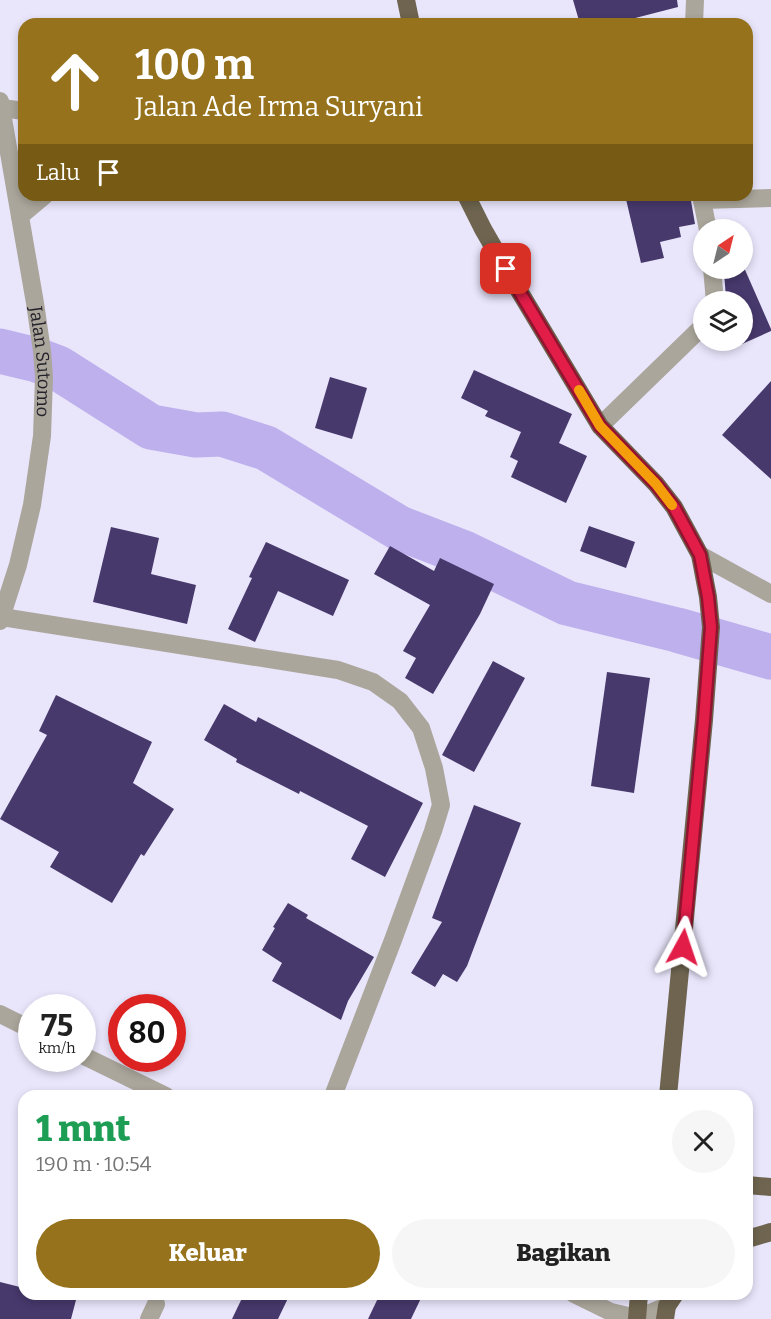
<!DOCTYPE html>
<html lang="id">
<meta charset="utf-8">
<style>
:root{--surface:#fff;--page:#f6f6f6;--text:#222;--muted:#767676;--accent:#95721b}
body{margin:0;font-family:Bitter,serif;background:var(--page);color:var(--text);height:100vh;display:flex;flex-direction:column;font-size:22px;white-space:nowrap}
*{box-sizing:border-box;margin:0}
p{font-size:20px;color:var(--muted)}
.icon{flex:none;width:33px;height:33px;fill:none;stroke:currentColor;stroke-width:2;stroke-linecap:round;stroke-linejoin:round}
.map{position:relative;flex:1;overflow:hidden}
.panel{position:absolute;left:18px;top:1090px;width:735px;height:210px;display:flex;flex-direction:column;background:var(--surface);border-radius:18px;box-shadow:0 3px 9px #0003}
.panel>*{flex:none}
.hud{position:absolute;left:18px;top:18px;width:735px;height:183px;border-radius:18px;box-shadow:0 3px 9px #0003;background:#95721b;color:#fff;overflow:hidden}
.needle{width:39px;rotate:35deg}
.controls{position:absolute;left:693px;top:219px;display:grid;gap:12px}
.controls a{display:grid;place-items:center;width:60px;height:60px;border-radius:50%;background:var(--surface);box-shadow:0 3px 9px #0003;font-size:30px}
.speed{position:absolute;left:18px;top:994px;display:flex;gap:12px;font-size:30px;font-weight:700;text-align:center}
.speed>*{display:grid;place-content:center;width:78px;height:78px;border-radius:50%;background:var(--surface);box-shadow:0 3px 9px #0003;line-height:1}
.speed small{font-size:15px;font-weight:400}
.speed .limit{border:9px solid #d22;background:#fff;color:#111}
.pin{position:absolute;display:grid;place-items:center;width:51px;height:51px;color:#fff;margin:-26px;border-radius:12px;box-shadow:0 3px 9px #0006}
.me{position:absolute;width:66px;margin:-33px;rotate:5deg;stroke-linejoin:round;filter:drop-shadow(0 0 4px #0008)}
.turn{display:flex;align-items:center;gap:21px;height:126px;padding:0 18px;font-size:27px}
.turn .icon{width:78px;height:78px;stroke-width:2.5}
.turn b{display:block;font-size:42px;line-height:51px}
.then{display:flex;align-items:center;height:57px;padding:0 18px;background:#0003;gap:12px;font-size:22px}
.round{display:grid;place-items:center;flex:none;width:63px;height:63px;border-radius:32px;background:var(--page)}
.head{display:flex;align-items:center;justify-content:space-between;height:102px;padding:0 18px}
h1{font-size:36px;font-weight:800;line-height:45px;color:#1e9e55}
.primary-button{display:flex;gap:12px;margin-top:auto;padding:12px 18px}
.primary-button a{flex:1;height:69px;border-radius:36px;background:var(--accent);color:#fff;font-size:24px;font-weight:800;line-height:69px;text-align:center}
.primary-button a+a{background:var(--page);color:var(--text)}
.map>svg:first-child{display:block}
</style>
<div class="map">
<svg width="771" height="1319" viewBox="0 0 771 1319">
<rect width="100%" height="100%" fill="#e9e5fb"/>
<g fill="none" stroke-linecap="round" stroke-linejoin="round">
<polyline stroke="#beb0ed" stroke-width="45" points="0,351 37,360 58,368 151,427 196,435 222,434 266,448 399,528 464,553 567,603 677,630 771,657"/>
</g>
<g fill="#47396c">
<polygon points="573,0 677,0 678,7 612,24 580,24"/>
<polygon points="625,195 690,195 695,224 679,227 681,237 660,242 664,258 641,263"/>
<polygon points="742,263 771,329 771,331 742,344 742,302 728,302 726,298 724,272 731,268 742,268"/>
<polygon points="474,370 572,414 559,443 587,456 566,503 511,477 518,461 510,457 521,432 485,416 488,411 461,398"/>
<polygon points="330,377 367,388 352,439 315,428"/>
<polygon points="771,381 771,479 722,435"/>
<polygon points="589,526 635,542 626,568 580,551"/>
<polygon points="111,527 159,538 151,574 196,585 187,624 93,602"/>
<polygon points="266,542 349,580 333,616 278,591 255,642 228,629 252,578 249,577"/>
<polygon points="390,546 434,571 440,558 494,584 480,614 433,694 405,678 416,658 403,651 430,605 374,574"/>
<polygon points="493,661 525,678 474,772 442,755"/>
<polygon points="607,672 650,678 634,793 591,786"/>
<polygon points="56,695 152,742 133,783 174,809 144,856 141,854 112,903 50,867 59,852 0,819 47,735 39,731"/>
<polygon points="224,704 256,722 258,717 423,803 385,877 351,859 368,826 300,791 299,794 236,762 237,759 204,740"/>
<polygon points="474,805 521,823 467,966 457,982 443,974 435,987 411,973 442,922 432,918"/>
<polygon points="288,903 308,915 306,918 374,957 348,1001 341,1020 272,981 282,963 262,950 275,928 273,927"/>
<polygon points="0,1282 24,1288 24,1294 52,1294 76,1300 71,1319 0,1319"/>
<polygon points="244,1294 290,1294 278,1319 232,1319"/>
<polygon points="380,1294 423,1294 411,1319 368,1319"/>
</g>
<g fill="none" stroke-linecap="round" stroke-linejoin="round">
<g stroke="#aba69b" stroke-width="18">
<polyline points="694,24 695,0"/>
<polyline points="2,108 24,111"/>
<polyline points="701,195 708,230"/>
<polyline points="702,200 771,198"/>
<polyline points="20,216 45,195"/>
<polyline points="712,268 715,302"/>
<polyline points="600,426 704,325"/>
<polyline points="2,617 338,670 373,682 400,701 421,728 434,768 441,805 433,831 393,940 333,1096"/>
<polyline points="0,1014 32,1030"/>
<polyline points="82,1055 166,1096"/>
<polyline points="574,1294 611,1312 637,1318 667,1306"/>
<polyline points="149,1319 156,1304"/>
</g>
<g stroke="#aba69b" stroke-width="18">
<path id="s1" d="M0 101 35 303 42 351 44 377 42 436 32 505 18 565 0 621"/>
<polyline points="700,555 771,594"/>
</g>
<g stroke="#6e644f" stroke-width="18">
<polyline points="406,0 411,24"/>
<polyline points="466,195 483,229 506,269 600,426 656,484 674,507 700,555 708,597 711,627 704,720 668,1096"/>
<polyline points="747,1185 771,1187"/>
<polyline points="747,1239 771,1232"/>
<polyline points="637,1319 639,1294"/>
<polyline points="665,1319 667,1306 675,1294"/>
</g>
</g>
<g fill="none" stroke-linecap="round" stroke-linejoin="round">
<g stroke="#92132f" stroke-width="15">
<polyline id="route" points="506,269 600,426 656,484 674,507 700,555 708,597 711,627 704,720 683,947"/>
</g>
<use href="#route" stroke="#e11d48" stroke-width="10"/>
<polyline stroke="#f59e0b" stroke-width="10" points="579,390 600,426 656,484 672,505"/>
</g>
<g text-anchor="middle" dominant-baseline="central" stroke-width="6" stroke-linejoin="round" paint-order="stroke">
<g font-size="18" fill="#23212b" stroke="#f6f4ff">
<text stroke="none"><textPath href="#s1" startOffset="264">Jalan Sutomo</textPath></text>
</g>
</g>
</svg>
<div class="controls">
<a><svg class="needle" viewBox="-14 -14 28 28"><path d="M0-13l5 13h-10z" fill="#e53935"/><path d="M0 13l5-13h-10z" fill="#767676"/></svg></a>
<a><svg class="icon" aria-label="layers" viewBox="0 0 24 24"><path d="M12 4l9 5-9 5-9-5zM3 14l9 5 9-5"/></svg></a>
</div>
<div class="speed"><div>75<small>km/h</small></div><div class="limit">80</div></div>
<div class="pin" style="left:506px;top:269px;background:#d93025"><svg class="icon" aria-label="arrive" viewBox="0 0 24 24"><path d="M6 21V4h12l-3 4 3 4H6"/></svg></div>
<svg class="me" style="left:683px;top:947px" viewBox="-20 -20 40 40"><path d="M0-17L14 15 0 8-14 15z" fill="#e11d48" stroke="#fff" stroke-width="4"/></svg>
<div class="hud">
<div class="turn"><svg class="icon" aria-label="ahead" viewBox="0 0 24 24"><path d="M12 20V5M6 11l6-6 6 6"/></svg><div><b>100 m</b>Jalan Ade Irma Suryani</div></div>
<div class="then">Lalu<svg class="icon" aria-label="arrive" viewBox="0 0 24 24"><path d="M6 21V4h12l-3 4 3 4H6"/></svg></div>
</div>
<section class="panel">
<div class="head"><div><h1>1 mnt</h1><p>190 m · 10:54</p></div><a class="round"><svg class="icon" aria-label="close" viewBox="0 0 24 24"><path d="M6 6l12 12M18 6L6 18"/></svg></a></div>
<div class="primary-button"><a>Keluar</a><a>Bagikan</a></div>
</section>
</div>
